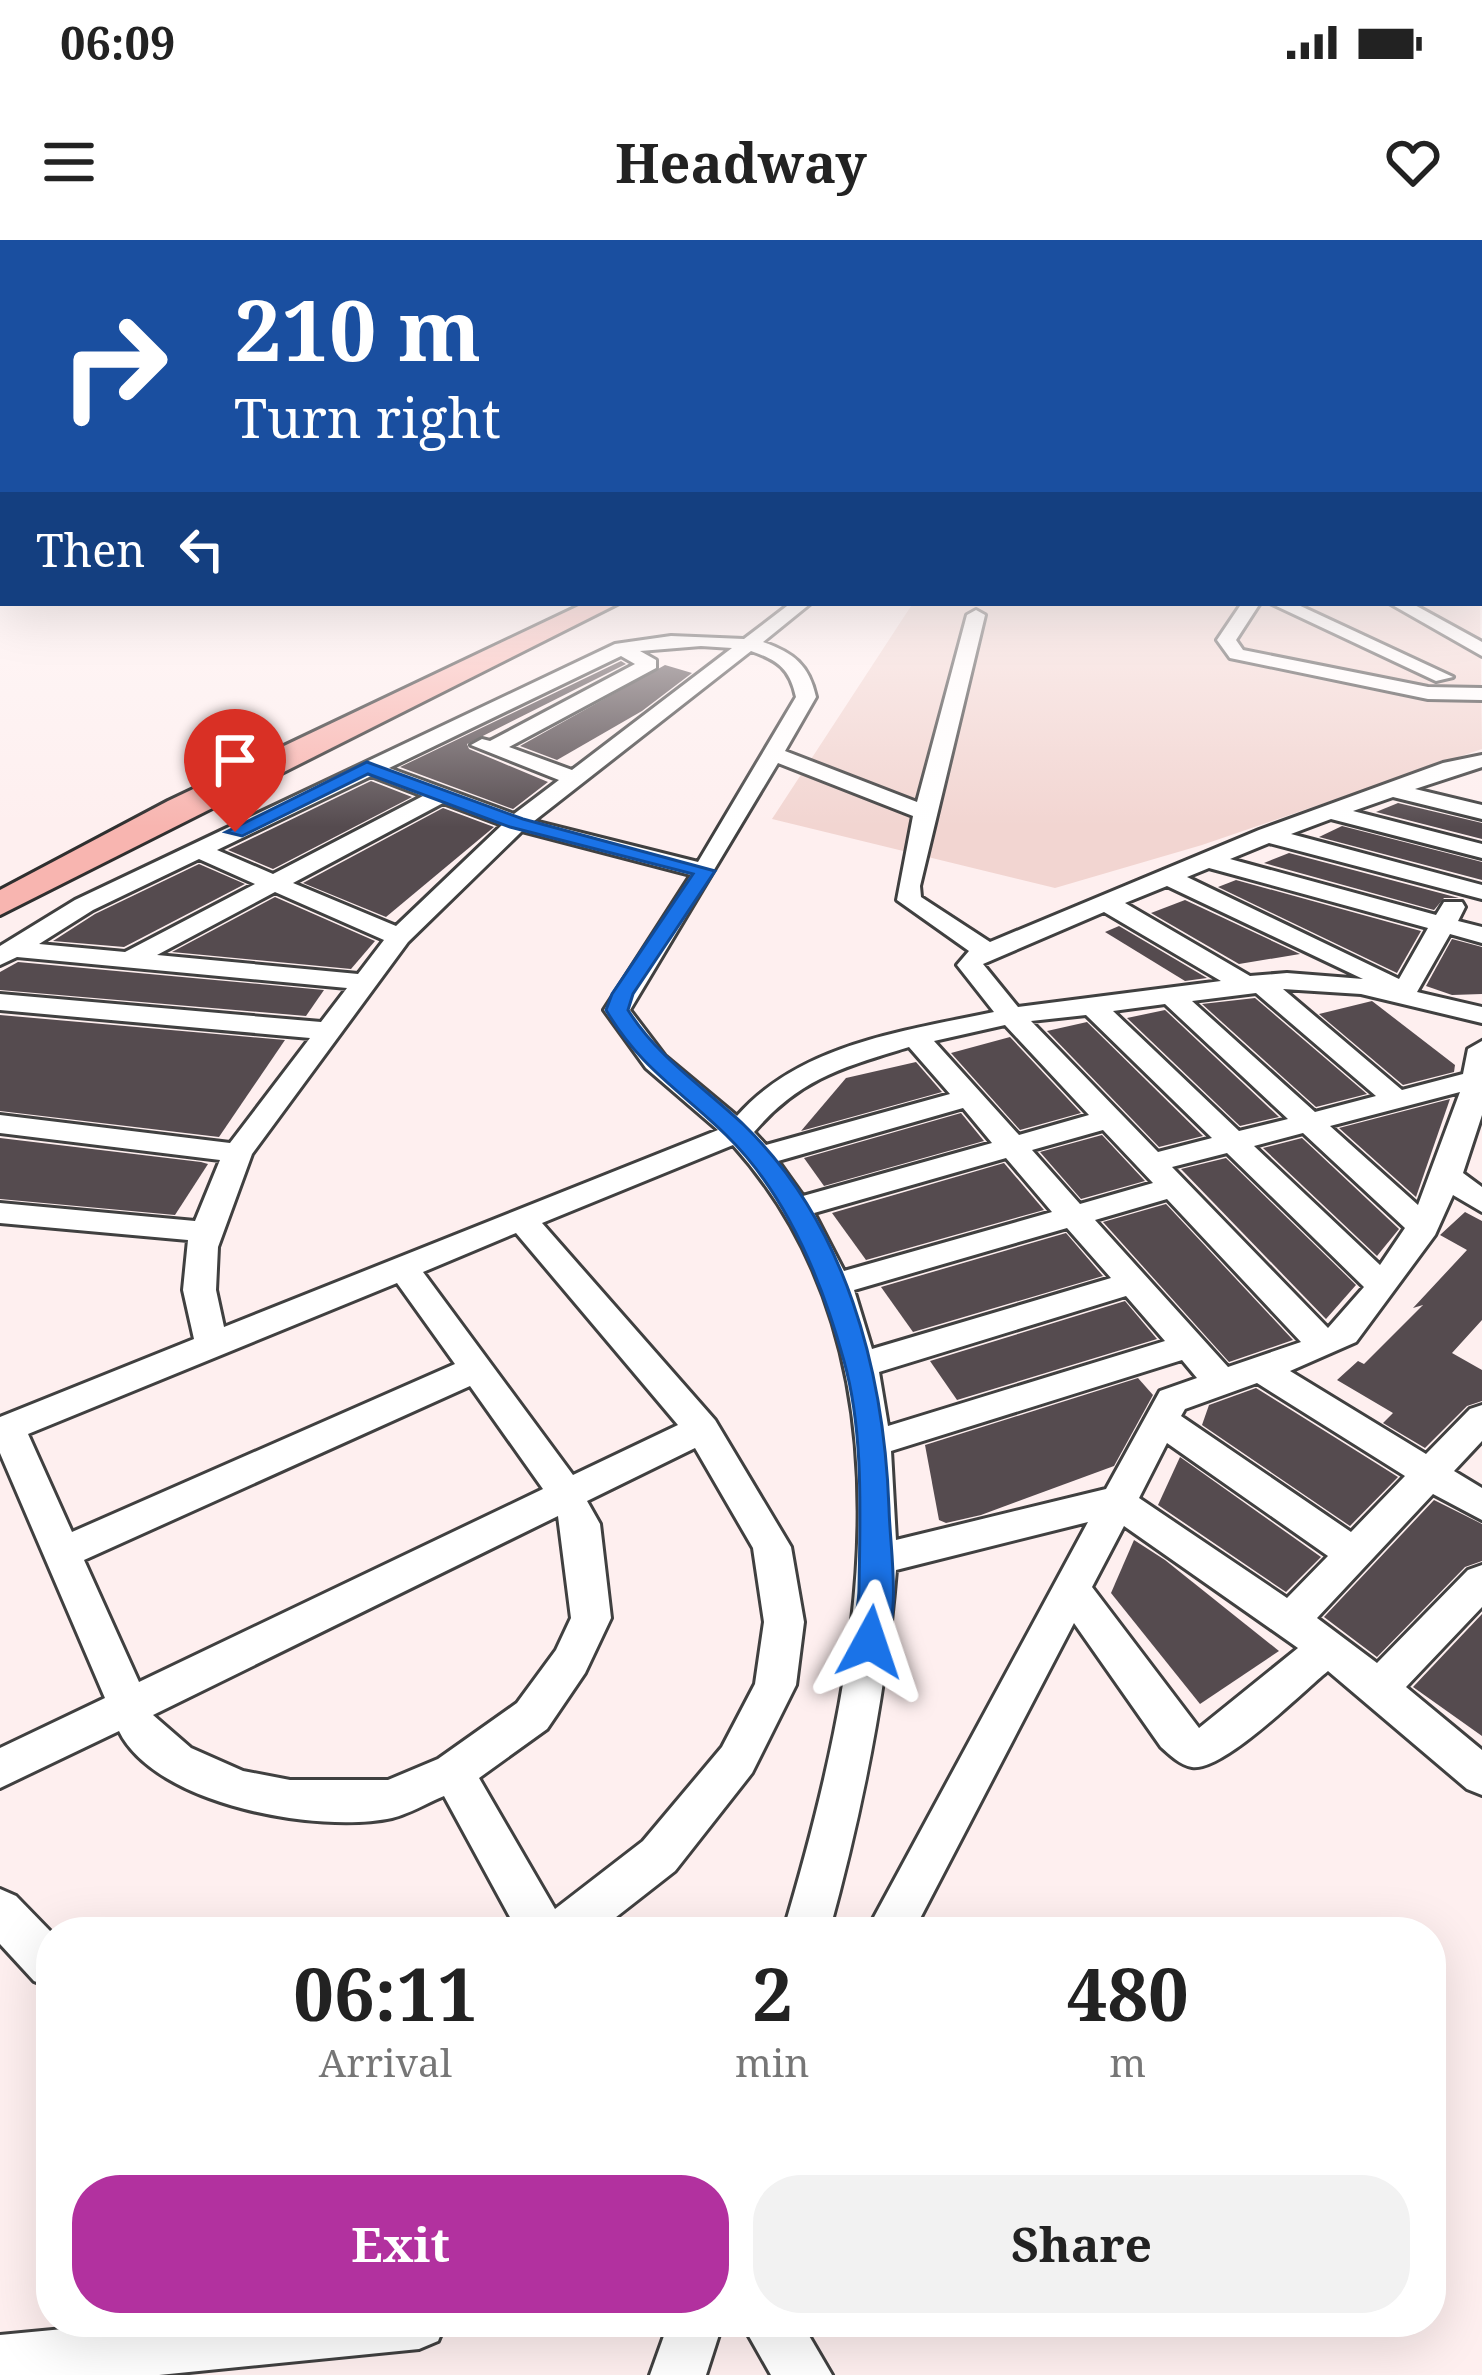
<!DOCTYPE html>
<style>
:root{--surface:#fff;--page:#f2f2f2;--text:#222;--muted:#767676;--accent:#b2319f}
body{margin:0;font-family:"Noto Serif",serif;background:var(--page);color:var(--text);height:100vh;display:flex;flex-direction:column;font-size:45px;white-space:nowrap}
*{box-sizing:border-box;margin:0}
p{font-size:39px;color:var(--muted)}
.icon{flex:none;width:66px;height:66px;fill:none;stroke:currentColor;stroke-width:2;stroke-linecap:round;stroke-linejoin:round}
.map{position:relative;flex:1;overflow:hidden}
.details{position:absolute;left:36px;top:1677px;width:1410px;height:420px;display:flex;flex-direction:column;background:var(--surface);border-radius:48px;box-shadow:0 12px 48px #0002}
.details>*{flex:none}
.top-card{position:absolute;left:0px;top:0px;width:1482px;height:366px;box-shadow:0 12px 48px #0002;background:#1a4fa0;color:#fff;overflow:hidden}
.pin{position:absolute;display:grid;place-items:center;width:102px;height:102px;color:#fff;margin:-123px -51px;border-radius:50% 50% 50% 0;rotate:-45deg;box-shadow:0 0 12px #0007}
.pin .icon{rotate:45deg}
.me{position:absolute;width:132px;margin:-66px;rotate:5deg;stroke-linejoin:round;filter:drop-shadow(0 0 9px #0008)}
.turn{display:flex;align-items:center;gap:42px;height:252px;padding:0 36px;font-size:54px}
.turn .icon{width:156px;height:156px;stroke-width:2.5}
.turn b{display:block;font-size:84px;line-height:102px}
.then{display:flex;align-items:center;height:114px;padding:0 36px;background:#0003;gap:24px;font-size:45px}
.eta{display:flex;justify-content:space-evenly;align-items:center;height:204px;text-align:center}
.eta b{font-size:72px;font-weight:700;line-height:84px}
.button{display:flex;gap:24px;margin-top:auto;padding:24px 36px}
.button a{flex:1;height:138px;border-radius:48px;background:var(--accent);color:#fff;font-size:48px;font-weight:700;line-height:138px;text-align:center}
.button a+a{background:var(--page);color:var(--text)}
.status{display:flex;justify-content:space-between;align-items:center;height:84px;padding:0 60px;background:var(--surface);direction:ltr}
.status svg{height:33px;fill:currentColor}
header{display:flex;justify-content:space-between;align-items:center;height:156px;padding:0 36px;background:var(--surface);font-size:54px;font-weight:700}
.map>svg:first-child{display:block}
</style>
<div class="status"><b>06:09</b><svg viewBox="0 0 49 12"><path d="M0 12V9h3v3zM5 12V6h3v6zM10 12V3h3v9zM15 12V0h3v12zM26 1h20v11H26zM47 4h2v5h-2z"/></svg></div>
<header><svg class="icon" aria-label="menu" viewBox="0 0 24 24"><path d="M4 6h16M4 12h16M4 18h16"/></svg>Headway<svg class="icon" aria-label="heart" viewBox="0 0 24 24"><path d="M12 20l-8-8c-3-5 5-10 8-4 3-6 11-1 8 4z"/></svg></header>
<div class="map">
<svg width="1482" height="2135" viewBox="0 0 1482 2135">
<rect width="100%" height="100%" fill="#feefef"/>
<polygon fill="#f2d5d1" points="1479,288 1482,509 1202,605 1055,648 772,579 913,363 1479,363"/>
<g fill="#554b4f">
<polygon points="621,421 626,424 467,504 469,509 548,542 513,569 400,527"/>
<polygon points="665,425 692,433 642,471 557,520 520,506"/>
<polygon points="371,541 412,557 273,629 228,610"/>
<polygon points="1398,563 1482,583 1482,599 1376,572"/>
<polygon points="443,568 494,587 386,677 303,643"/>
<polygon points="1342,586 1482,622 1482,640 1319,597"/>
<polygon points="1289,613 1459,658 1444,658 1434,670 1264,623"/>
<polygon points="199,624 245,644 124,707 53,701 95,674"/>
<polygon points="1236,640 1421,691 1397,733 1218,647"/>
<polygon points="275,657 375,701 351,729 172,712"/>
<polygon points="1185,660 1300,714 1239,724 1151,673"/>
<polygon points="1119,686 1207,738 1185,741 1105,692"/>
<polygon points="1452,699 1482,707 1482,754 1452,755 1426,746"/>
<polygon points="18,722 324,750 306,776 0,750 0,732"/>
<polygon points="1255,758 1367,854 1316,867 1202,764"/>
<polygon points="1372,761 1455,825 1454,832 1403,845 1319,774"/>
<polygon points="1165,770 1279,877 1240,886 1127,778"/>
<polygon points="0,775 285,800 219,897 0,871"/>
<polygon points="1087,782 1203,896 1159,907 1047,791"/>
<polygon points="1010,797 1081,873 1020,890 951,813"/>
<polygon points="916,822 942,852 801,891 846,838"/>
<polygon points="1450,859 1416,957 1339,888"/>
<polygon points="961,873 984,901 824,946 804,918"/>
<polygon points="1102,895 1145,941 1081,959 1040,912"/>
<polygon points="0,898 201,922 208,924 175,975 0,959"/>
<polygon points="1302,898 1399,989 1377,1016 1263,908"/>
<polygon points="1226,918 1356,1045 1326,1079 1181,929"/>
<polygon points="1004,923 1044,970 866,1020 832,973"/>
<polygon points="1166,964 1293,1100 1229,1122 1103,982"/>
<polygon points="1465,972 1482,981 1482,1080 1452,1113 1482,1130 1482,1161 1467,1166 1425,1208 1383,1183 1393,1173 1337,1140 1358,1121 1364,1124 1423,1065 1413,1068 1467,1010 1440,995"/>
<polygon points="1066,993 1103,1036 913,1092 881,1047"/>
<polygon points="1125,1061 1157,1099 957,1160 930,1121"/>
<polygon points="1138,1138 1153,1155 1114,1226 981,1275 946,1283 939,1280 925,1205"/>
<polygon points="1256,1148 1398,1237 1350,1286 1202,1185 1209,1165"/>
<polygon points="1180,1217 1321,1317 1286,1352 1158,1265"/>
<polygon points="1434,1260 1482,1284 1482,1321 1465,1327 1377,1417 1324,1377"/>
<polygon points="1134,1300 1165,1320 1279,1411 1200,1464 1111,1353"/>
<polygon points="1482,1374 1482,1496 1413,1447"/>
</g>
<g fill="none" stroke-linecap="round" stroke-linejoin="round">
<g stroke="#404040" stroke-width="6">
<g id="street">
<path d="M791 363H811L763 402C794 413 809 425 816 457L785 511 917 562 967 375 976 370 985 375 920 646 921 657 990 702 1259 590 1443 523 1482 515V527L1415 549 1482 565V579L1393 557 1353 571 1482 604V618L1331 579 1291 594 1482 645V659L1269 603 1230 619 1436 675 1444 662H1462L1465 667 1458 681 1482 687V703L1450 694 1417 752 1482 767V783L1361 754 1283 749 1402 850 1463 834 1468 809 1482 801V875L1463 933 1482 947V972L1453 955 1435 995 1356 1102 1290 1131 1426 1214 1470 1169 1482 1165V1201L1454 1231 1482 1248V1280L1433 1254 1317 1378 1377 1423 1468 1330 1482 1325V1367L1406 1447 1482 1510V1555L1467 1549 1328 1431C1302 1452 1223 1532 1192 1527 1180 1525 1170 1515 1161 1507L1074 1383 913 1692H866L1088 1282 896 1330C886 1454 862 1572 829 1692H783C858 1441 926 1120 733 905L542 983 715 1180 791 1307 804 1382 796 1445 752 1533 675 1631 597 1692H518L444 1556C427 1563 409 1574 392 1578 319 1594 155 1565 119 1491L0 1548V1508L105 1458 0 1213V1177L194 1099 183 1050 188 1000 0 983V963L195 981 220 920 0 893V875L230 903 310 798 0 770V754L321 782 347 748 17 717 0 725V706L75 660 615 404 671 396 744 399ZM701 406 732 408 572 530 509 507 656 428V420L640 411ZM751 411C778 420 790 429 796 457L698 622 534 581ZM621 416 635 424 490 501 482 499 471 505 559 540 514 574 389 528ZM778 523 913 576 897 660 969 711 957 725 994 772C904 791 800 804 737 876L665 816 630 770ZM371 536 423 556 273 634 217 610ZM443 563 502 585 396 686 293 643ZM522 591 691 635 604 770 646 828 718 890 224 1087 216 1050 218 1007 252 914 408 702ZM199 619 255 644 125 712 39 704 93 670ZM1209 628 1428 688 1399 739 1187 637ZM1167 646 1363 739 1287 733 1250 736 1125 663ZM275 652 384 700 358 734 157 715ZM1104 672 1221 741 1018 767 983 724ZM1256 753 1376 856 1315 872 1192 761ZM1165 764 1288 879 1239 891 1113 771ZM1086 775 1212 898 1158 912 1031 781ZM1005 785 1089 875 1019 895 934 801ZM909 807 950 854 766 905 754 892C800 838 844 827 909 807ZM1460 852 1418 965 1330 886ZM963 868 992 903 803 956 778 921ZM1103 890 1153 943 1080 964 1032 910ZM1303 893 1405 988 1380 1025 1254 906ZM1227 913 1364 1047 1328 1088 1172 927ZM1006 918 1052 972 844 1031 814 973ZM1167 959 1301 1102 1228 1127 1095 980ZM1067 988 1111 1038 872 1109 854 1050ZM516 993 678 1185 573 1235 423 1032ZM397 1043 455 1124 72 1292 28 1194ZM1126 1056 1165 1101 888 1186 879 1132ZM1182 1120 1197 1138 1160 1151 1106 1249 896 1300 891 1211ZM1257 1143 1405 1236 1351 1292 1181 1176 1185 1169ZM470 1146 543 1249 139 1442 84 1320ZM1167 1203 1328 1316 1287 1358 1139 1258ZM695 1208 753 1308 764 1382 755 1444 722 1507 643 1601 555 1669 479 1538 547 1489 585 1433 611 1378 600 1284 587 1261ZM558 1276 571 1378 556 1410 517 1463 438 1519 388 1540H290L243 1531 191 1508 153 1475ZM1124 1286 1298 1408 1199 1488 1092 1347Z"/>
<polygon points="1242,363 1260,363 1236,400 1243,410 1428,447 1482,448 1482,460 1428,459 1230,418 1217,400"/>
<polygon points="1270,363 1294,363 1453,437 1436,441"/>
<polygon points="1389,363 1411,363 1482,402 1482,416"/>
<polygon points="0,1649 16,1656 51,1692 51,1748 34,1741 0,1704"/>
<polygon points="137,2082 446,2082 438,2101 419,2109 159,2135 0,2135 0,2095"/>
<polygon points="669,2082 723,2082 706,2135 650,2135"/>
<polygon points="741,2082 801,2082 832,2135 771,2135"/>
</g>
</g>
<g stroke="#2f2f2f" stroke-width="6">
<polygon id="secondary" points="585,363 619,363 0,675 0,650 168,561"/>
</g>
<use href="#street" fill="#fff" fill-rule="evenodd"/>
<use href="#secondary" fill="#f8b5b0" fill-rule="evenodd"/>
</g>
<linearGradient id="sky" x2="0" y2="1"><stop stop-color="#95cce2"/><stop offset="0.49" stop-color="#fff8f8"/><stop offset="1" stop-color="#fff8f8" stop-opacity="0"/></linearGradient>
<rect width="1482" height="587" fill="url(#sky)"/>
<path fill="#1a73e8" stroke="#114b97" stroke-width="3" d="M367 522 523 579 715 631 633 754 628 770C658 818 704 847 744 885 846 984 884 1131 889 1268 890 1311 902 1372 882 1412L870 1416 859 1412C849 1394 859 1370 859 1349 860 1276 864 1192 844 1121 822 1041 787 954 726 895 680 850 640 828 606 770L612 754 693 634 510 587 368 534 242 596 226 592Z"/>
</svg>
<div class="pin" style="left:235px;top:592px;background:#d93025"><svg class="icon" aria-label="arrive" viewBox="0 0 24 24"><path d="M6 21V4h12l-3 4 3 4H6"/></svg></div>
<svg class="me" style="left:870px;top:1402px" viewBox="-20 -20 40 40"><path d="M0-17L14 15 0 8-14 15z" fill="#1a73e8" stroke="#fff" stroke-width="4"/></svg>
<div class="top-card">
<div class="turn"><svg class="icon" aria-label="right" viewBox="0 0 24 24"><path d="M7 20v-9h11M14 6l5 5-5 5"/></svg><div><b>210 m</b>Turn right</div></div>
<div class="then">Then<svg class="icon" aria-label="left" viewBox="0 0 24 24"><path d="M17 20v-9H6M10 6l-5 5 5 5"/></svg></div>
</div>
<section class="details">
<div class="eta">
<div><b>06:11</b><p>Arrival</p></div>
<div><b>2</b><p>min</p></div>
<div><b>480</b><p>m</p></div>
</div>
<div class="button"><a>Exit</a><a>Share</a></div>
</section>
</div>
